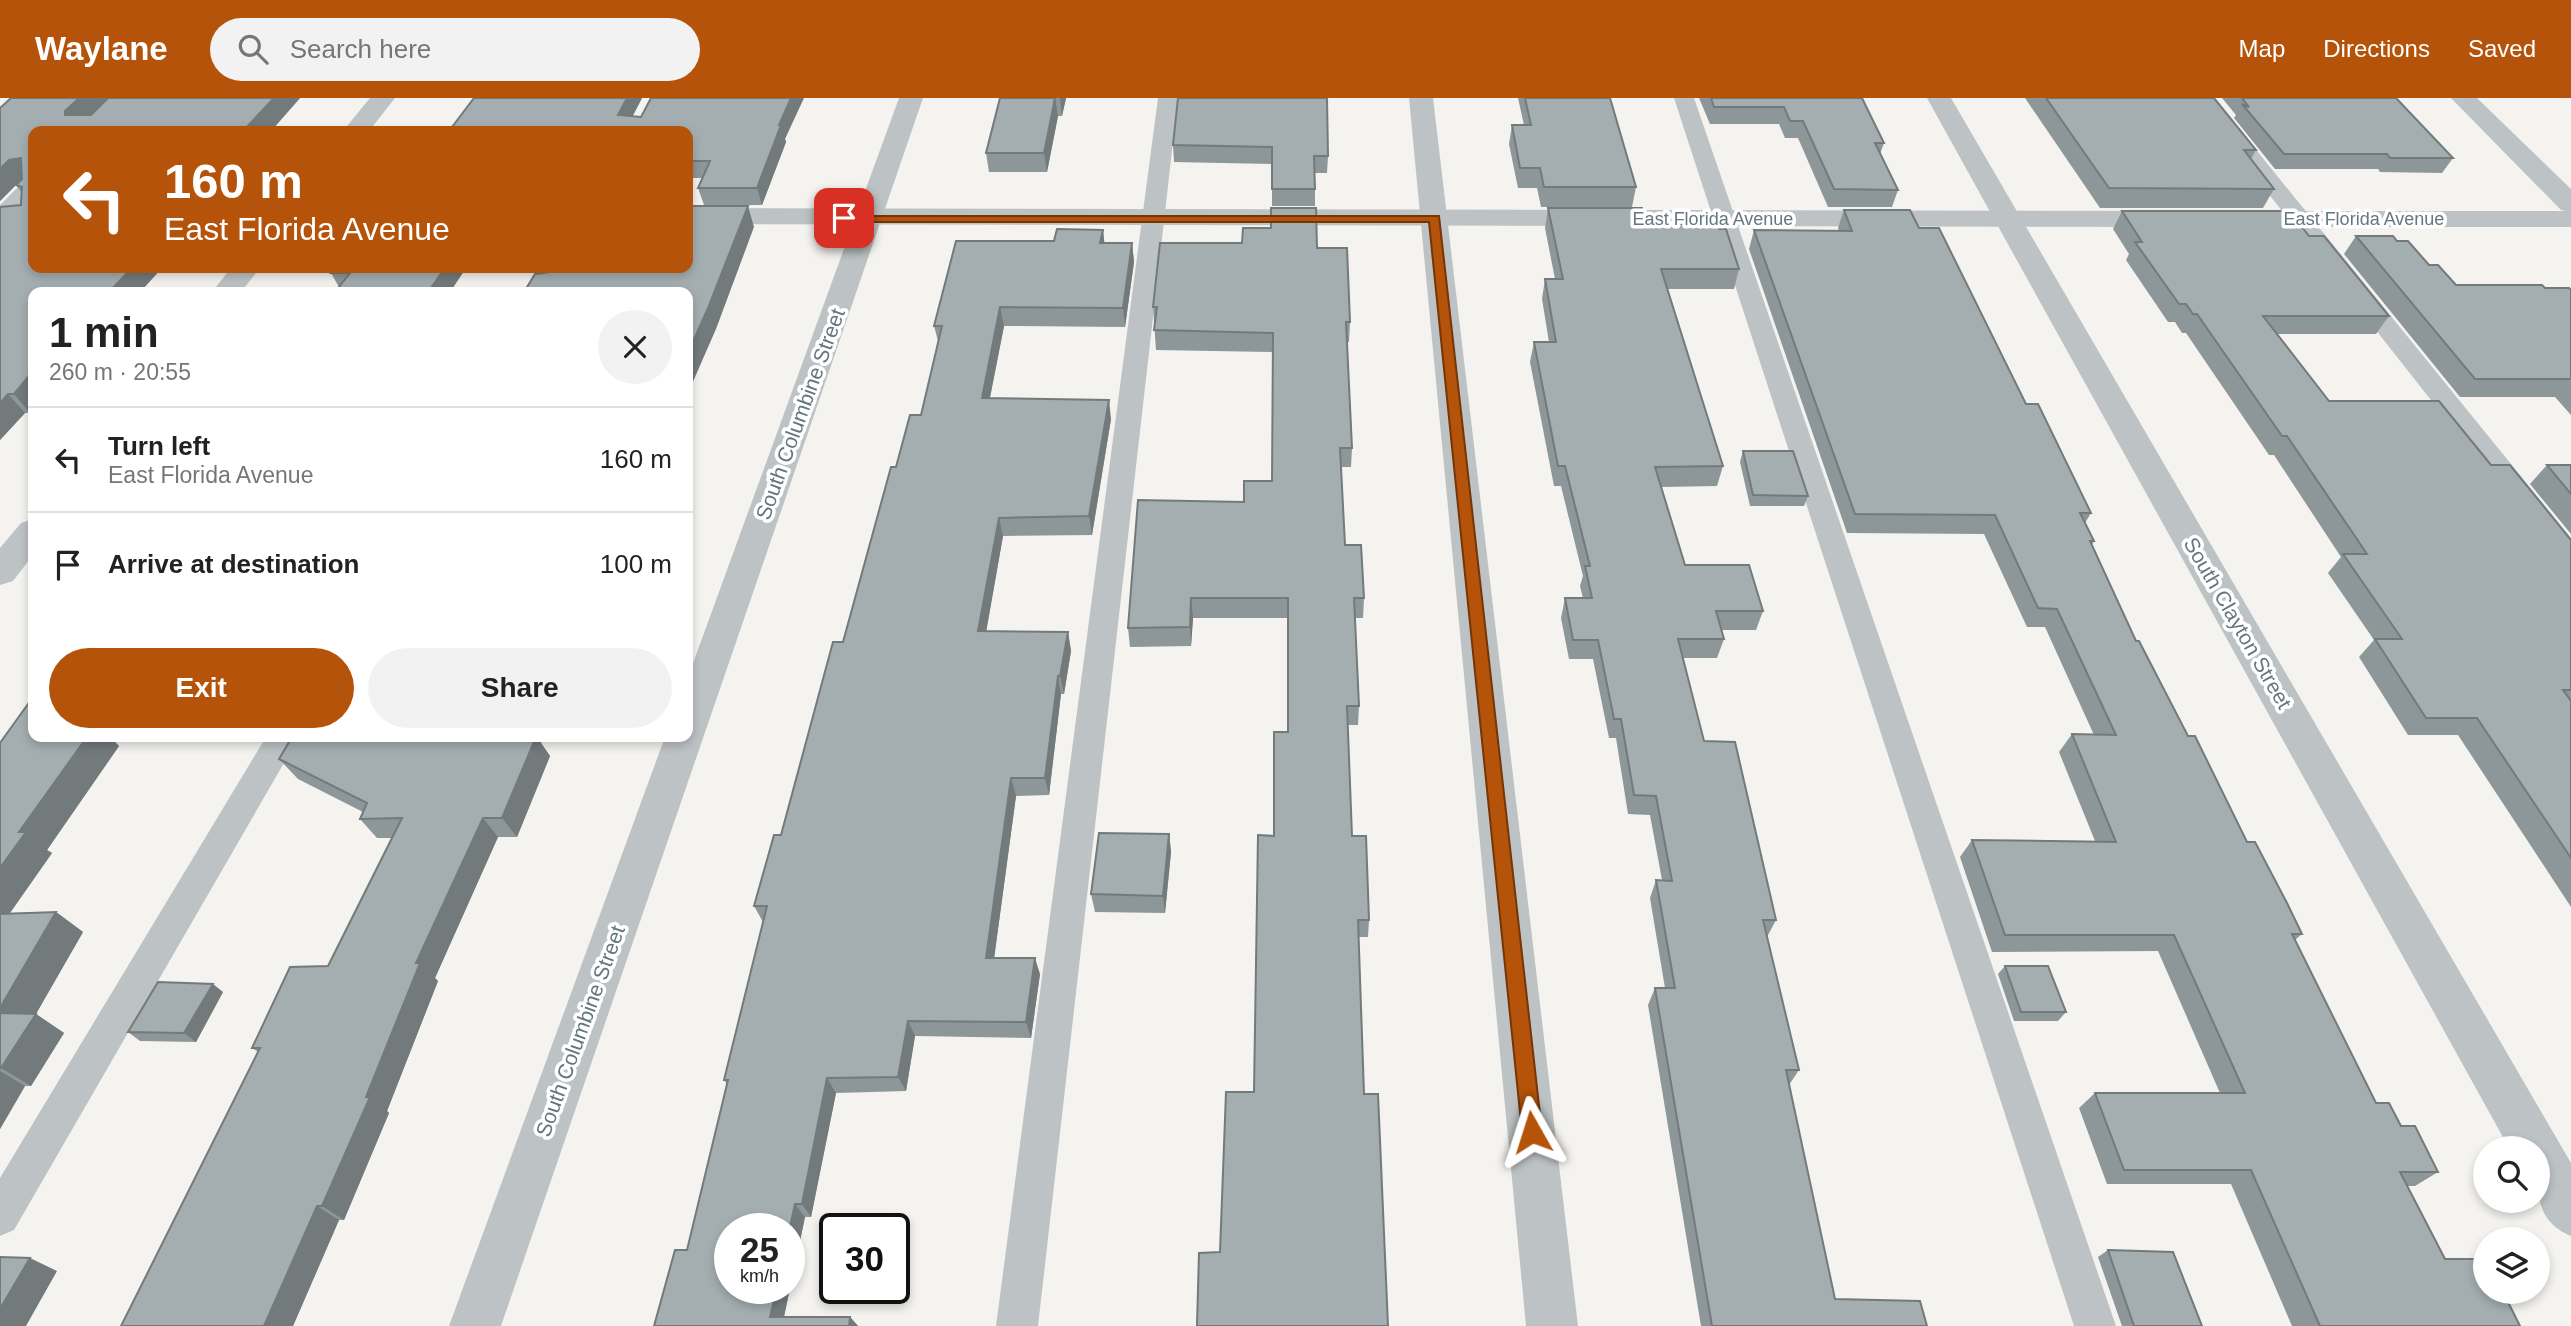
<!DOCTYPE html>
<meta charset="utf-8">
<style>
:root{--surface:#fff;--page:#f2f2f2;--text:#222;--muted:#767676;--line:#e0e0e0;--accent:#b45309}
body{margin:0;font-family:Helvetica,sans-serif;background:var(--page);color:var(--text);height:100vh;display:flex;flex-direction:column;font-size:26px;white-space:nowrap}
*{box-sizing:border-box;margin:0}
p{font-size:23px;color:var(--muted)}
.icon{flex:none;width:38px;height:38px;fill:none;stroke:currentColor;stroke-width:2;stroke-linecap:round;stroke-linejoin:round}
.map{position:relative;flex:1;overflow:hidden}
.drawer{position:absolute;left:28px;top:189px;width:665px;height:455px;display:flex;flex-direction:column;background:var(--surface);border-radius:14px;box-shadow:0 4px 10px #0003}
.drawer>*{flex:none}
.banner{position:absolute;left:28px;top:28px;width:665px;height:147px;border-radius:14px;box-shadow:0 4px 10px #0003;background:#b45309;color:#fff;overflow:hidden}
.tools{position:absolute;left:2473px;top:1038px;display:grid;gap:14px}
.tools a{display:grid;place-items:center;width:77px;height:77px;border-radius:50%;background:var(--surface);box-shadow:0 4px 10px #0003;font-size:35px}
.speed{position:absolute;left:714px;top:1115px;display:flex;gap:14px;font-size:35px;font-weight:700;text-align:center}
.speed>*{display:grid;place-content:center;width:91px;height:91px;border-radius:50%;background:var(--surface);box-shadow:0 4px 10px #0003;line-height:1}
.speed small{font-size:18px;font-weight:400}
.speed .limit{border:4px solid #111;border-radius:10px;background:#fff;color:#111}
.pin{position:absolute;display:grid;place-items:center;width:60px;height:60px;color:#fff;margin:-30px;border-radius:14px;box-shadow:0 4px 10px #0006}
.me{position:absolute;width:77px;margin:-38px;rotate:354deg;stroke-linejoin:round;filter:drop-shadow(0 0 5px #0008)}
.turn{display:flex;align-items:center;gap:24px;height:147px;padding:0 21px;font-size:32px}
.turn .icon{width:91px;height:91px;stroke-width:2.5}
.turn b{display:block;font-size:49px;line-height:60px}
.round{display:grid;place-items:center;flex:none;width:74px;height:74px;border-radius:37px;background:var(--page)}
.overview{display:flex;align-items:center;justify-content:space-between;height:119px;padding:0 21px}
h1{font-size:42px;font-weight:700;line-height:52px}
.button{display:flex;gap:14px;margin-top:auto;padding:14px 21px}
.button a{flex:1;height:80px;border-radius:42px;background:var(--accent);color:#fff;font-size:28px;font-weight:700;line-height:80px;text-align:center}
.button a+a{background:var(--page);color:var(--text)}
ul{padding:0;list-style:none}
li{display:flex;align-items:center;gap:21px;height:105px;padding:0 21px;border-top:2px solid var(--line)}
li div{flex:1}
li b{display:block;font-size:26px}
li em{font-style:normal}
header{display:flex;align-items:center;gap:42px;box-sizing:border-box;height:98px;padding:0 35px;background:var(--accent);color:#fff}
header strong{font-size:33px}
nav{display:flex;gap:38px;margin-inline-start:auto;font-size:24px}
.search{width:490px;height:63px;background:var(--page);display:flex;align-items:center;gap:18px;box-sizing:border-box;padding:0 24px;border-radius:38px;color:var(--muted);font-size:26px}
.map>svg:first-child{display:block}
</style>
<header>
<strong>Waylane</strong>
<div class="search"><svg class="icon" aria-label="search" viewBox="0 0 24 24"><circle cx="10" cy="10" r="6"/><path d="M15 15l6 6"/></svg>Search here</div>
<nav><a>Map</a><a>Directions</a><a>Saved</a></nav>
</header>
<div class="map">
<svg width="2571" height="1228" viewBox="0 0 2571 1228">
<rect width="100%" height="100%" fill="#f4f3f0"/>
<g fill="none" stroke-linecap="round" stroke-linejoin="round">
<g fill="#bdc2c4" fill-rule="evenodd">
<polygon points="1158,0 1178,0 1038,1228 996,1228"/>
<polygon points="1674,0 1694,0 2116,1228 2074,1228"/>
<polygon points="2193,0 2214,0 2571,440 2571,470 2561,467"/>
<polygon points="33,80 33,99 8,124 0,126 0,107 25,82"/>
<polygon points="266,639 299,639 14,1132 0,1138 0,1080"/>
</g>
<g fill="#bdc2c4" fill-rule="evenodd">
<polygon points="370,0 395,0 369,33 343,33"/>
<polygon points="899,0 923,0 501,1228 449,1228 665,639 688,639 688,579"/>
<polygon points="1409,0 1433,0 1578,1228 1526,1228"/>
<path d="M1927 0H1951L2571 1065V1138C2531 1121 2538 1087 2538 1050H2509Z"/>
<polygon points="2451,0 2477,0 2571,91 2571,114 2561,112"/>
<polygon points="231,170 260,170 241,194 212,194"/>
<polygon points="33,421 33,457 13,483 0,487 0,450 21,425"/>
</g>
<g fill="#bdc2c4" fill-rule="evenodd">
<polygon points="688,110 2170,113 2180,115 2184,121 2180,127 2170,129 688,126"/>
<polygon points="2244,113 2571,113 2571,129 2244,129 2234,127 2230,121 2234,115"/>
</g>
</g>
<g fill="#8d9698">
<polygon points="11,0 300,0 271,33 33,33 162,170 140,194 33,194 30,315 25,315 0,342 21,94 16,87 0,103"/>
<polygon points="642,0 633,18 785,41 786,44 762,107 704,107 698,90 702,80 688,80 688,33 448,29"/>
<polygon points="1000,0 1066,0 1062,18 1058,18 1047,74 989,74 986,55"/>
<polygon points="1178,0 1328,58 1327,75 1315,75 1315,108 1272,108 1272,66 1174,64 1173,47"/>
<polygon points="1518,0 1610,0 1636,89 1632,109 1541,109 1537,90 1518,90 1509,46 1512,27 1524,27"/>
<polygon points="1699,0 1862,0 1884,45 1880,56 1898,92 1892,109 1828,109 1798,40 1785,40 1779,26 1710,26"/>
<polygon points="2025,0 2214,0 2256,52 2251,61 2274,91 2263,110 2100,110"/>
<polygon points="2222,0 2396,0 2453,60 2442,75 2380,74 2378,71 2275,71 2234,20 2236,17"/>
<polygon points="1548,110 1647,126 1719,131 1739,171 1734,191 1668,191 1723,368 1717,388 1661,389 1685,467 1763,513 1756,532 1722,532 1724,541 1717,560 1683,560 1704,643 1776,822 1767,839 1799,972 1789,987 1835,1201 1927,1228 1701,1228 1648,907 1655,890 1665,890 1650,800 1656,782 1662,782 1650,717 1628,716 1616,640 1609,640 1593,561 1569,561 1561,520 1565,500 1583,500 1580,488 1583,478 1561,388 1554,388 1530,264 1534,244 1549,244 1542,201 1545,181 1555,181 1545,130"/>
<polygon points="1844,112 1919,130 2026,306 2091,415 2085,425 2094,443 2092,447 2136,543 2247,744 2302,836 2295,842 2376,1005 2401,1028 2438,1074 2415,1088 2407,1088 2445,1161 2520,1228 2292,1228 2231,1086 2107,1086 2079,1010 2095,995 2220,995 2158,853 1992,854 1960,759 1972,742 2095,743 2059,654 2072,636 2094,637 2045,529 2027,529 1984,436 1847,435 1749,151 1754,132 1839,133 1838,130"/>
<polygon points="2122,113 2309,138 2389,218 2376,236 2277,236 2329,303 2491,367 2571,442 2571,809 2458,637 2408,637 2359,559 2374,542 2328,475 2341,459 2274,357 2269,357 2186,235 2182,235 2175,224 2168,224 2126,162 2129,156 2113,131"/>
<polygon points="1103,132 1104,145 1132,145 1134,164 1125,229 1004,228 990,300 1111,321 1092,437 1003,438 986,533 1068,534 1071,553 1064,596 1061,596 1049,697 1016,698 994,860 1040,876 1031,940 915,938 906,993 836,995 811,1119 805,1119 784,1219 850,1219 858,1228 654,1228 687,1152 727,986 724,982 763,824 754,808 781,737 843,544 896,369 921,317 938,243 934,228 1054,143"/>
<polygon points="2356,138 2397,143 2456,187 2571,192 2571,317 2555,299 2460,299 2344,156"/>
<polygon points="1317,150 1350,224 1349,244 1347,244 1352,350 1351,369 1341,369 1345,447 1364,500 1363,520 1355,520 1359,608 1358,627 1348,627 1352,738 1369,822 1368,839 1359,839 1220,1154 1254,994 1274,738 1288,634 1288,520 1193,520 1191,548 1130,549 1128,530 1244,404 1272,383 1273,254 1156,252 1153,209"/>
<polygon points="335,170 466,170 450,194 335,194 339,189 331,175"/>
<polygon points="1743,353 1808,398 1804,408 1750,408 1740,364"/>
<polygon points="2547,367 2571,367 2571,436 2530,386"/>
<polygon points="33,639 116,639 114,643 119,648 47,752 52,755 10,815 56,814 83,834 36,916 64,935 31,988 25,988 0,1031 0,645"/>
<polygon points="292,639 544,639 541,645 550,658 517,739 498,739 435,880 438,883 387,1013 389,1015 344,1122 339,1122 293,1228 258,954 252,950 328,868 392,740 377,740 360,721 363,714 298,681 279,661"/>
<polygon points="1169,736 1171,754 1165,815 1095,814 1091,796"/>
<polygon points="2005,868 2066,914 2058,923 2014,923 1998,876"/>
<polygon points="223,894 196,944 140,943 128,934"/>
<polygon points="2108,1152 2202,1228 2122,1228 2098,1159"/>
</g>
<g fill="#737a7c">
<polygon points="79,0 109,0 78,31 65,17 65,13"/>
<polygon points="274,0 300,0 271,33 243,33"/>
<polygon points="627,0 642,0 624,33 618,17"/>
<polygon points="791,0 804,0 785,41 786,44 762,107 757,90 779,27"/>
<polygon points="1055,0 1058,18 1047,74 1044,55"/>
<polygon points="1060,0 1066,0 1062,18"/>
<polygon points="21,60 23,80 0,103 0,71 9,62"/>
<polygon points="748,108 754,129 716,231 688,295 688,255"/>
<polygon points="1103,132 1105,150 1100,145"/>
<polygon points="1132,145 1134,164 1125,229 1123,210"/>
<polygon points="132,170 162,170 140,194 109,194"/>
<polygon points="445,170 466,170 450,194 428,194"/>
<polygon points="1000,209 1004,228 986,319 982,300"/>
<polygon points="33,273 33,311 30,315 14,296"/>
<polygon points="8,296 25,315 0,342 0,305"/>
<polygon points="1109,302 1111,321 1092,437 1089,418"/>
<polygon points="999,420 1003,438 983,552 978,533"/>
<polygon points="1191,500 1193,520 1191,548 1190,529"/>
<polygon points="1068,534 1071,553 1064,596 1060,578"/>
<polygon points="1058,578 1061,596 1049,697 1045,680"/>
<polygon points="87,639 116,639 114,643 119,648 47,752 52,755 0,829 0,770 19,734"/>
<polygon points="522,639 544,639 541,645 550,658 517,739 502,720"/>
<polygon points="1011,680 1016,698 992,876 986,860"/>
<polygon points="483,720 498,739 435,880 438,883 387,1013 389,1015 344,1122 322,1108 366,999 416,865"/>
<polygon points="1169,736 1171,754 1165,815 1163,798"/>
<polygon points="56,814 83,834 33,921 36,916 64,935 31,988 1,970 0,910"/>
<polygon points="1035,860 1040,876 1031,940 1026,924"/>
<polygon points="213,886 223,894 196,944 184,935"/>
<polygon points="908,923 915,938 906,993 898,979"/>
<polygon points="0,973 25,988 0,1031"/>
<polygon points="827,980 836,995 811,1119 802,1106"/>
<polygon points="795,1106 805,1119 782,1228 770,1219 777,1190 789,1190 789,1133"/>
<polygon points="317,1108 339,1122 293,1228 264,1228"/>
<polygon points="30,1160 57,1173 26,1228 0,1228 0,1211"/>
<polygon points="850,1219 858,1228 849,1228"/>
</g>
<g fill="#a4aeb1" stroke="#737a7c" stroke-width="2">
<polygon points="11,0 79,0 65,13 65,17 91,17 108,0 274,0 243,33 33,33 33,170 132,170 109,194 33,194 33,273 14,296 8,296 0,305 0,109 21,107 22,89 16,87 22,81 21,60 9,62 0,71 0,10"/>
<polygon points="474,0 627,0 618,17 641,19 651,0 791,0 779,27 781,27 757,90 698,90 710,63 688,63 688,33 446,33 448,29 452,29"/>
<polygon points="1000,0 1055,0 1044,55 986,55"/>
<polygon points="1178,0 1327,0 1328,58 1314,58 1315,91 1272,91 1272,49 1173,47"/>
<polygon points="1525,0 1610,0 1636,89 1544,89 1540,70 1520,70 1512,27 1531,27"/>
<polygon points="1711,0 1862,0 1884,45 1875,45 1898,92 1834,91 1803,23 1790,23 1784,9 1714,9"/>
<polygon points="2046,0 2214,0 2256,52 2244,52 2274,91 2109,90"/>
<polygon points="2242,0 2396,0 2453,60 2390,60 2387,56 2284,56 2242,6 2249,9"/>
<polygon points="688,108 748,108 708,210 688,255 688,194 524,194 535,176 550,174 553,170 688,170"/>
<polygon points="1271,110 1316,110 1317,150 1347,150 1350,224 1346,224 1352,350 1340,350 1345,447 1361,447 1364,500 1354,500 1359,608 1347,608 1352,738 1366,738 1369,822 1358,822 1364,996 1378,996 1388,1228 1197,1228 1199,1155 1220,1154 1226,994 1254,994 1258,737 1274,738 1274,634 1288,634 1288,500 1191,500 1190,529 1128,530 1138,402 1244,404 1244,383 1272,383 1273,235 1154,232 1157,209 1153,209 1160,145 1242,145 1243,130 1271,130"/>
<polygon points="1548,110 1642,110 1647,126 1718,126 1719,131 1726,131 1739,171 1661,171 1723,368 1655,369 1685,467 1749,467 1763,513 1716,513 1724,541 1678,541 1704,643 1735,644 1776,822 1763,822 1799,972 1786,972 1835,1201 1920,1203 1927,1228 1712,1228 1655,890 1675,890 1656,782 1672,783 1656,698 1634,697 1621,621 1614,621 1598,542 1573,542 1565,500 1592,500 1585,468 1590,468 1565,368 1558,368 1534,244 1556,244 1545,181 1563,181"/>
<polygon points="1844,112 1910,112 1919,130 1939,130 2026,306 2038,306 2091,415 2080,415 2094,443 2090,443 2136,543 2139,543 2188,638 2195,638 2247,744 2255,744 2287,805 2302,836 2292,836 2376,1005 2389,1005 2401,1028 2415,1028 2438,1074 2400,1074 2445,1161 2485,1161 2485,1194 2503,1194 2520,1228 2320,1228 2251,1072 2124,1072 2095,995 2245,995 2174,837 2005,837 1972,742 2116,744 2072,636 2116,637 2057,511 2038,510 1995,417 1855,416 1754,132 1852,133"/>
<polygon points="2122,113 2290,113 2309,138 2324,138 2389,218 2263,218 2329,303 2439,303 2491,367 2510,367 2571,442 2571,592 2563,592 2571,603 2571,760 2477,620 2426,620 2375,541 2402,541 2343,456 2367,456 2287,338 2282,338 2197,216 2193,216 2186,206 2179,206 2135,144 2142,144"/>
<polygon points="1057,131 1103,132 1100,145 1132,145 1123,210 1000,209 982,300 1109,302 1089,418 999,420 978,533 1068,534 1060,578 1058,578 1045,680 1011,680 986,860 1035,860 1026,924 908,923 898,979 827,980 802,1106 795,1106 789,1133 789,1130 730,1130 730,1190 777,1190 770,1219 850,1219 849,1228 654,1228 675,1152 687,1152 728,982 724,982 767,808 754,808 774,737 781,737 833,544 843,544 891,369 896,369 910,317 921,317 942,228 934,228 956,143 1054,143"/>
<polygon points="2356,138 2393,138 2397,143 2408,143 2429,167 2438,167 2456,187 2542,187 2545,190 2569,190 2571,192 2571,281 2475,281"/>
<polygon points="335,170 445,170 428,194 335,194 350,175 331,175"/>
<polygon points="1743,353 1793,353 1808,398 1753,397"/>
<polygon points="2547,367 2571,367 2571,396"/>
<polygon points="33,599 33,639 87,639 19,734 26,734 0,770 0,645"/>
<polygon points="292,639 536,639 502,720 483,720 416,865 420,865 366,999 370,999 322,1108 317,1108 264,1228 121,1228 260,950 252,950 290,869 328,868 402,720 360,721 367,705 279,661"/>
<polygon points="1099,735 1169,736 1163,798 1091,796"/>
<polygon points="56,814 0,910 0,816"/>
<polygon points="2005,868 2048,868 2066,914 2021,914"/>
<polygon points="158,884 213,886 184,935 128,934"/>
<polygon points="0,915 36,916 1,970 0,970"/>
<polygon points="2108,1152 2173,1154 2202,1228 2134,1228"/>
<polygon points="0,1159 30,1160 0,1211"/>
</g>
<polygon fill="#b45309" stroke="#753606" stroke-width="2" points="840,118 1439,118 1542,1034 1539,1041 1532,1044 1525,1041 1522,1034 1429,124 844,124 838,120"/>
<g text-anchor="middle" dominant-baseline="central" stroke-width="7" stroke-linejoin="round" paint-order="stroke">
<g font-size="18" fill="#64777f" stroke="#fff">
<text x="1713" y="121">East Florida Avenue</text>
<text x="2364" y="121">East Florida Avenue</text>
</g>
<g font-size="21" fill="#64777f" stroke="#fff">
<text transform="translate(800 316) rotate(-70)">South Columbine Street</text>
<text transform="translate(2238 525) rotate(60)">South Clayton Street</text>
<text transform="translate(580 933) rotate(-70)">South Columbine Street</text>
</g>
</g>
</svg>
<div class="tools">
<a><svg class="icon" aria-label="search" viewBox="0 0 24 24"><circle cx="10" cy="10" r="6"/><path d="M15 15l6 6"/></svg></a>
<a><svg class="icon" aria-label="layers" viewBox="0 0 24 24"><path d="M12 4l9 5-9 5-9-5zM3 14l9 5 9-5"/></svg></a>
</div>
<div class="speed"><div>25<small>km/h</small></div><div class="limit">30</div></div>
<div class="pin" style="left:844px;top:120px;background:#d93025"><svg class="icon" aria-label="arrive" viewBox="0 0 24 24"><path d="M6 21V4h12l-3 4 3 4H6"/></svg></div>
<svg class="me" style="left:1532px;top:1034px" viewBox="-20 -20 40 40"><path d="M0-17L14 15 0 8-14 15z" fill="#b45309" stroke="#fff" stroke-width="4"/></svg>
<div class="banner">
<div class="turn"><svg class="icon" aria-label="left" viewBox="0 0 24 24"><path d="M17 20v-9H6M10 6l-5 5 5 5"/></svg><div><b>160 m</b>East Florida Avenue</div></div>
</div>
<section class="drawer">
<div class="overview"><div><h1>1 min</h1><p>260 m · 20:55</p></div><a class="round"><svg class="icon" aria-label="close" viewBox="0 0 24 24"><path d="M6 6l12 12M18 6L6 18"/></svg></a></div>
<ul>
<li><svg class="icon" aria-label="left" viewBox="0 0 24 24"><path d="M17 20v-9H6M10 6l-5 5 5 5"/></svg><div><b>Turn left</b><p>East Florida Avenue</p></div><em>160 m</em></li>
<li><svg class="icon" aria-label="arrive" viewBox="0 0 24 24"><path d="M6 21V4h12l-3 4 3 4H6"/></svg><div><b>Arrive at destination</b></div><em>100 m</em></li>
</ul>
<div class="button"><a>Exit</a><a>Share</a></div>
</section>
</div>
